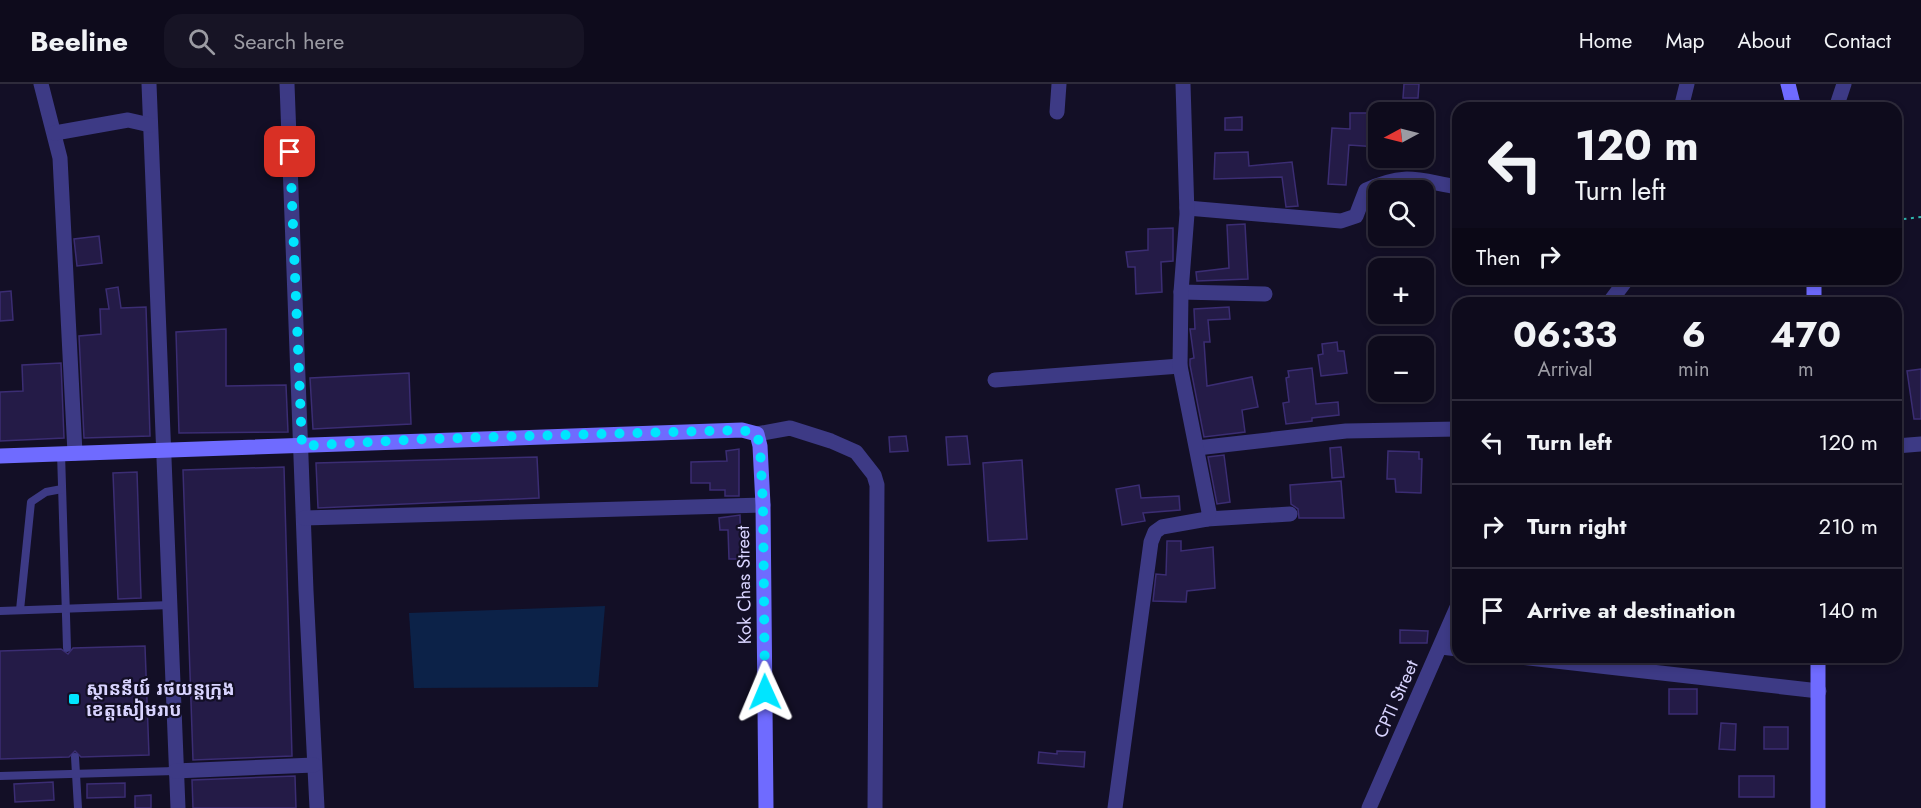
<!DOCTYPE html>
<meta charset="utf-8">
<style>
:root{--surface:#0e0b1c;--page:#171425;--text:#f1f3f6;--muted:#9b9ba3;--line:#2e2b3b}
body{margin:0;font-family:Jost,"Noto Sans Khmer",sans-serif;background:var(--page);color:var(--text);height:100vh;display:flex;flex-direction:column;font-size:22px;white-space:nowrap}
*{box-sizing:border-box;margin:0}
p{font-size:20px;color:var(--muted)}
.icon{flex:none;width:33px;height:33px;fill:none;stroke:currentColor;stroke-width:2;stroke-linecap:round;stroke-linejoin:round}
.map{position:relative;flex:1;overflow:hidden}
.side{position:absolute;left:1452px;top:213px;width:450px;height:366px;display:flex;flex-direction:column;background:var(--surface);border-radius:18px;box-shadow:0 3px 9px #0003,0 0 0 2px var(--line)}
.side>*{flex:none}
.top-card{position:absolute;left:1452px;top:18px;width:450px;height:183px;border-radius:18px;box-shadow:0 3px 9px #0003,0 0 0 2px var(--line);background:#0e0b1c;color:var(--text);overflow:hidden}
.needle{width:39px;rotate:263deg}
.fabs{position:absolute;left:1368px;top:18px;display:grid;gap:12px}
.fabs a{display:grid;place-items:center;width:66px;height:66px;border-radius:12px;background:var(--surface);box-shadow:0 3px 9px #0003,0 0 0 2px var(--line);font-size:30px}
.pin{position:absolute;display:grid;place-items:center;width:51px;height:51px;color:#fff;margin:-26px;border-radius:12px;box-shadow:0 3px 9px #0006}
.me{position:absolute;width:66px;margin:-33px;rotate:359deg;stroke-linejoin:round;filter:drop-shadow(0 0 4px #0008)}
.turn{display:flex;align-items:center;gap:21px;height:126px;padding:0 24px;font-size:27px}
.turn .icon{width:78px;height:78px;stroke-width:2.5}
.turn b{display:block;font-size:42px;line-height:51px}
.then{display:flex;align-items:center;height:57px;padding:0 24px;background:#0003;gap:12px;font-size:22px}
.eta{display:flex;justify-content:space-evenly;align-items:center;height:102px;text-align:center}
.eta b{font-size:36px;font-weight:700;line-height:42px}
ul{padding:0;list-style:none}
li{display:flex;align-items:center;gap:18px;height:84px;padding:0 24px;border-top:2px solid var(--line)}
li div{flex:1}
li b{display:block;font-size:22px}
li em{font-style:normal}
header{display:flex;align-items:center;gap:36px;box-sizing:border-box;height:84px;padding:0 30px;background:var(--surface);border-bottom:2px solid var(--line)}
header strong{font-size:28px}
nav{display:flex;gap:33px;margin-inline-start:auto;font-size:21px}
.search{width:420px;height:54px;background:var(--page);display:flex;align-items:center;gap:15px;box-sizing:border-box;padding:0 21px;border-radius:18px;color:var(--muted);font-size:22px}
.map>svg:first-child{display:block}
</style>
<header>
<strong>Beeline</strong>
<div class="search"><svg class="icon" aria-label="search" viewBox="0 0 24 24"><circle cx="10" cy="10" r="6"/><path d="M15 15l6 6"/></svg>Search here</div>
<nav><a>Home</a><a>Map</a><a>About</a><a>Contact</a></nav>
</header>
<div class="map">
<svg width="1921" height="724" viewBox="0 0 1921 724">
<rect width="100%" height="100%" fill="#130f26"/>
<polygon fill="#0c2248" points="605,522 598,603 414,604 409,529"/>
<g fill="#241b47" stroke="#3b2d73" stroke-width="1.5">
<polygon points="1404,0 1419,0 1418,14 1403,14"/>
<polygon points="1350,29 1378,29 1378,63 1349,61 1346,101 1328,100 1332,44 1350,45"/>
<polygon points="1242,33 1242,46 1225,46 1225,34"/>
<polygon points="1248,68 1249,82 1292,78 1298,122 1286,123 1282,93 1214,95 1215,69"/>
<polygon points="1245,140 1248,195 1197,197 1196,188 1229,184 1227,141"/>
<polygon points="1173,144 1173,177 1161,178 1162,208 1136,210 1135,183 1128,183 1126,168 1148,166 1148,145"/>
<polygon points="99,152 102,179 77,182 74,155"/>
<polygon points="118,203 121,224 146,223 150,352 84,354 79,252 101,250 100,225 109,225 106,205"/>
<polygon points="11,207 13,236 0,237 0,208"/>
<polygon points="1229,223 1230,235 1208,236 1210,258 1204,258 1207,302 1252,293 1258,323 1242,326 1245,348 1204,353 1190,281 1190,275 1194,274 1190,245 1195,245 1194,225"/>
<polygon points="226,245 226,302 286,301 288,348 179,349 176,248"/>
<polygon points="1337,258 1338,267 1344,267 1347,289 1321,292 1318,271 1323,270 1322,260"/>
<polygon points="61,279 64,354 0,357 0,308 23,307 22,281"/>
<polygon points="1312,284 1316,320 1338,318 1339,331 1312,334 1312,337 1286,340 1283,319 1289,318 1286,294 1289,293 1288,287"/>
<polygon points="1921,285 1921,335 1914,335 1907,287"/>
<polygon points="409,289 411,340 313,345 310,294"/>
<polygon points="906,352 908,367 890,368 889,353"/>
<polygon points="967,352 970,380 948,381 946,353"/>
<polygon points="1341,363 1344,393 1332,394 1330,364"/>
<polygon points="739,365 739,412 725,412 725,406 710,406 710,399 691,399 691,378 727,377 726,367"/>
<polygon points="1388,367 1419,368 1419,375 1422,375 1421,409 1396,408 1395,395 1387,395"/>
<polygon points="1224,371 1230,418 1217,420 1208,373"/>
<polygon points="537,373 539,414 318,424 316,379"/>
<polygon points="1022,376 1027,455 988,457 983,379"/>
<polygon points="284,383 292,672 193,676 183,386"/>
<polygon points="137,388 141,514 118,515 113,389"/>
<polygon points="1341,397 1344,434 1299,434 1298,425 1291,420 1290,401"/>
<polygon points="1139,401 1141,414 1179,412 1180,426 1143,429 1145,437 1122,441 1116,405"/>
<polygon points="740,431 741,475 729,475 728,446 720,446 719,434"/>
<polygon points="1167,457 1181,457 1181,467 1213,463 1215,504 1187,507 1186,518 1153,517 1156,490 1166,491"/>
<polygon points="1400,546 1428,547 1427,559 1400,559"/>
<polygon points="145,562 149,671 81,673 75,667 69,673 0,675 0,567 61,565 68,570 73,564"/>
<rect x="1669" y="605" width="28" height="25"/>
<polygon points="1721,639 1736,640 1735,666 1719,665"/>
<rect x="1764" y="643" width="24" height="22"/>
<polygon points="1057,667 1085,668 1084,683 1038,679 1039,668 1057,670"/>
<polygon points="295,692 296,724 193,724 192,696"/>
<rect x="1739" y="692" width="35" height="21"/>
<polygon points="53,698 54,716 15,718 14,700"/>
<polygon points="125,699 125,713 87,714 87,700"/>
<polygon points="151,711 151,724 135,724 135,712"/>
</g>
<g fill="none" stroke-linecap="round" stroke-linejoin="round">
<polyline stroke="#2fb8b0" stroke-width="2" stroke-dasharray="3 4.5" stroke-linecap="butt" points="1896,136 1921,133"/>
<g stroke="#3d3a85" stroke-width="8">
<polyline points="61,369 67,564"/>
<polyline points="20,526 31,418 46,408 62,405"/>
<polyline points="0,527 171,521"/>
<polyline points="75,673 78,724"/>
<polyline points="0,692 175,687"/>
</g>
<g stroke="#3d3a85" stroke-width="15">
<polyline points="41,0 60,74 75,369"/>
<polyline points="149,0 178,724"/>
<polyline points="287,0 306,507 317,724"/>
<polyline points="1681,24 1687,0"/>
<polyline points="1836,24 1844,0"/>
<polyline points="1057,28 1059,0"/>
<polyline points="55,49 128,36 150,41"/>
<path d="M1187 124 1341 137 1356 132 1366 106C1407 88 1416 96 1458 103"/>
<polyline points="1181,208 1265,210"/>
<polyline points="1609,219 1627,195"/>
<polyline points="995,296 1180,282"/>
<polyline points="757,350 790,344 831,357 856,368 874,391 877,401 875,724"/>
<polyline points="1896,362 1921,360"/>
<polyline points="1197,364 1346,347 1458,345"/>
<polyline points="304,434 763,421"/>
<polyline points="1207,435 1290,430"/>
<polyline points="1441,563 1458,565"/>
<polyline points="1520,573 1819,607"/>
<polyline points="175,687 314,681"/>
<polyline points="1115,724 1151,458 1155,448 1162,443 1207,435 1209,428 1180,282 1181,208 1187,130 1183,0"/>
<polyline points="1369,724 1458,521"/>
</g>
<g stroke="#6f6bff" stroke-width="15">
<polyline points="1788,0 1794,24"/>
<polyline points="1814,219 1814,195"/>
<polyline points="0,372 742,346 757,350 760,362 763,421 766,724"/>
<polyline points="1818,724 1818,573"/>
</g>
</g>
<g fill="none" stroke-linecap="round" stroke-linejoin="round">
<polyline stroke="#00e5ff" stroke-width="10" stroke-dasharray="0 18" points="290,68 302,362 427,355 742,346 757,350 760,363 763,421 765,608"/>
</g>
<rect fill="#00e5ff" stroke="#130f26" stroke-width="2" x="68" y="609" width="12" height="12" rx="3"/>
<g text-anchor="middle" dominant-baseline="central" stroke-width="4.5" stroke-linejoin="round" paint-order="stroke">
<g font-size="18" fill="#d9d4ff" stroke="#130f26">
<text transform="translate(744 501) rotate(-91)">Kok Chas Street</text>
<text transform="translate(1396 615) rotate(-66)">CPTI Street</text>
</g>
<g font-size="18" font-weight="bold" fill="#d9d4ff" stroke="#130f26" text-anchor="start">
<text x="86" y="605">ស្ថាននីយ៍ រថយន្តក្រុង<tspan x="86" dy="21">ខេត្តសៀមរាប</tspan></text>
</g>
</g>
</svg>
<div class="fabs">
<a><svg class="needle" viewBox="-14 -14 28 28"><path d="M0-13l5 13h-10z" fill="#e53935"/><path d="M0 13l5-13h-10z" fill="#9b9ba3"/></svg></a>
<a><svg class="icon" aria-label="search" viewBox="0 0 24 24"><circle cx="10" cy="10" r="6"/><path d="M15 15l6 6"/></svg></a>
<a>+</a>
<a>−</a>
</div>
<div class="pin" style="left:290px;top:68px;background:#d93025"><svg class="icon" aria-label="arrive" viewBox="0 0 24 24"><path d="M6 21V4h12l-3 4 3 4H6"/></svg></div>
<svg class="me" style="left:765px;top:608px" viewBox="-20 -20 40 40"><path d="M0-17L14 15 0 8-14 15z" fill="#00e5ff" stroke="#fff" stroke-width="4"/></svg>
<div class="top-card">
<div class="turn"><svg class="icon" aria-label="left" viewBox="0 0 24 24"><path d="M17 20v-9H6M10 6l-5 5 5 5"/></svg><div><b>120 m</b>Turn left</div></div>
<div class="then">Then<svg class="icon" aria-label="right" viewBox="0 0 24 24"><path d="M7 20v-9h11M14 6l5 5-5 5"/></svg></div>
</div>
<section class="side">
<div class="eta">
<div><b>06:33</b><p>Arrival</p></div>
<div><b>6</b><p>min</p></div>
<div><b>470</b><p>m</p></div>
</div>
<ul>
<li><svg class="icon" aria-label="left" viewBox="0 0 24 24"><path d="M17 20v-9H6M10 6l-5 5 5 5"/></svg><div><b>Turn left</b></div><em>120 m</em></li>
<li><svg class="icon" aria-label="right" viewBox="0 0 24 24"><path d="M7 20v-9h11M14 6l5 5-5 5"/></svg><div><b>Turn right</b></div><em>210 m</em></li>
<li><svg class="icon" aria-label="arrive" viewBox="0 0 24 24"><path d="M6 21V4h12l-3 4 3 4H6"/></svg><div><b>Arrive at destination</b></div><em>140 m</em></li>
</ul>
</section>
</div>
